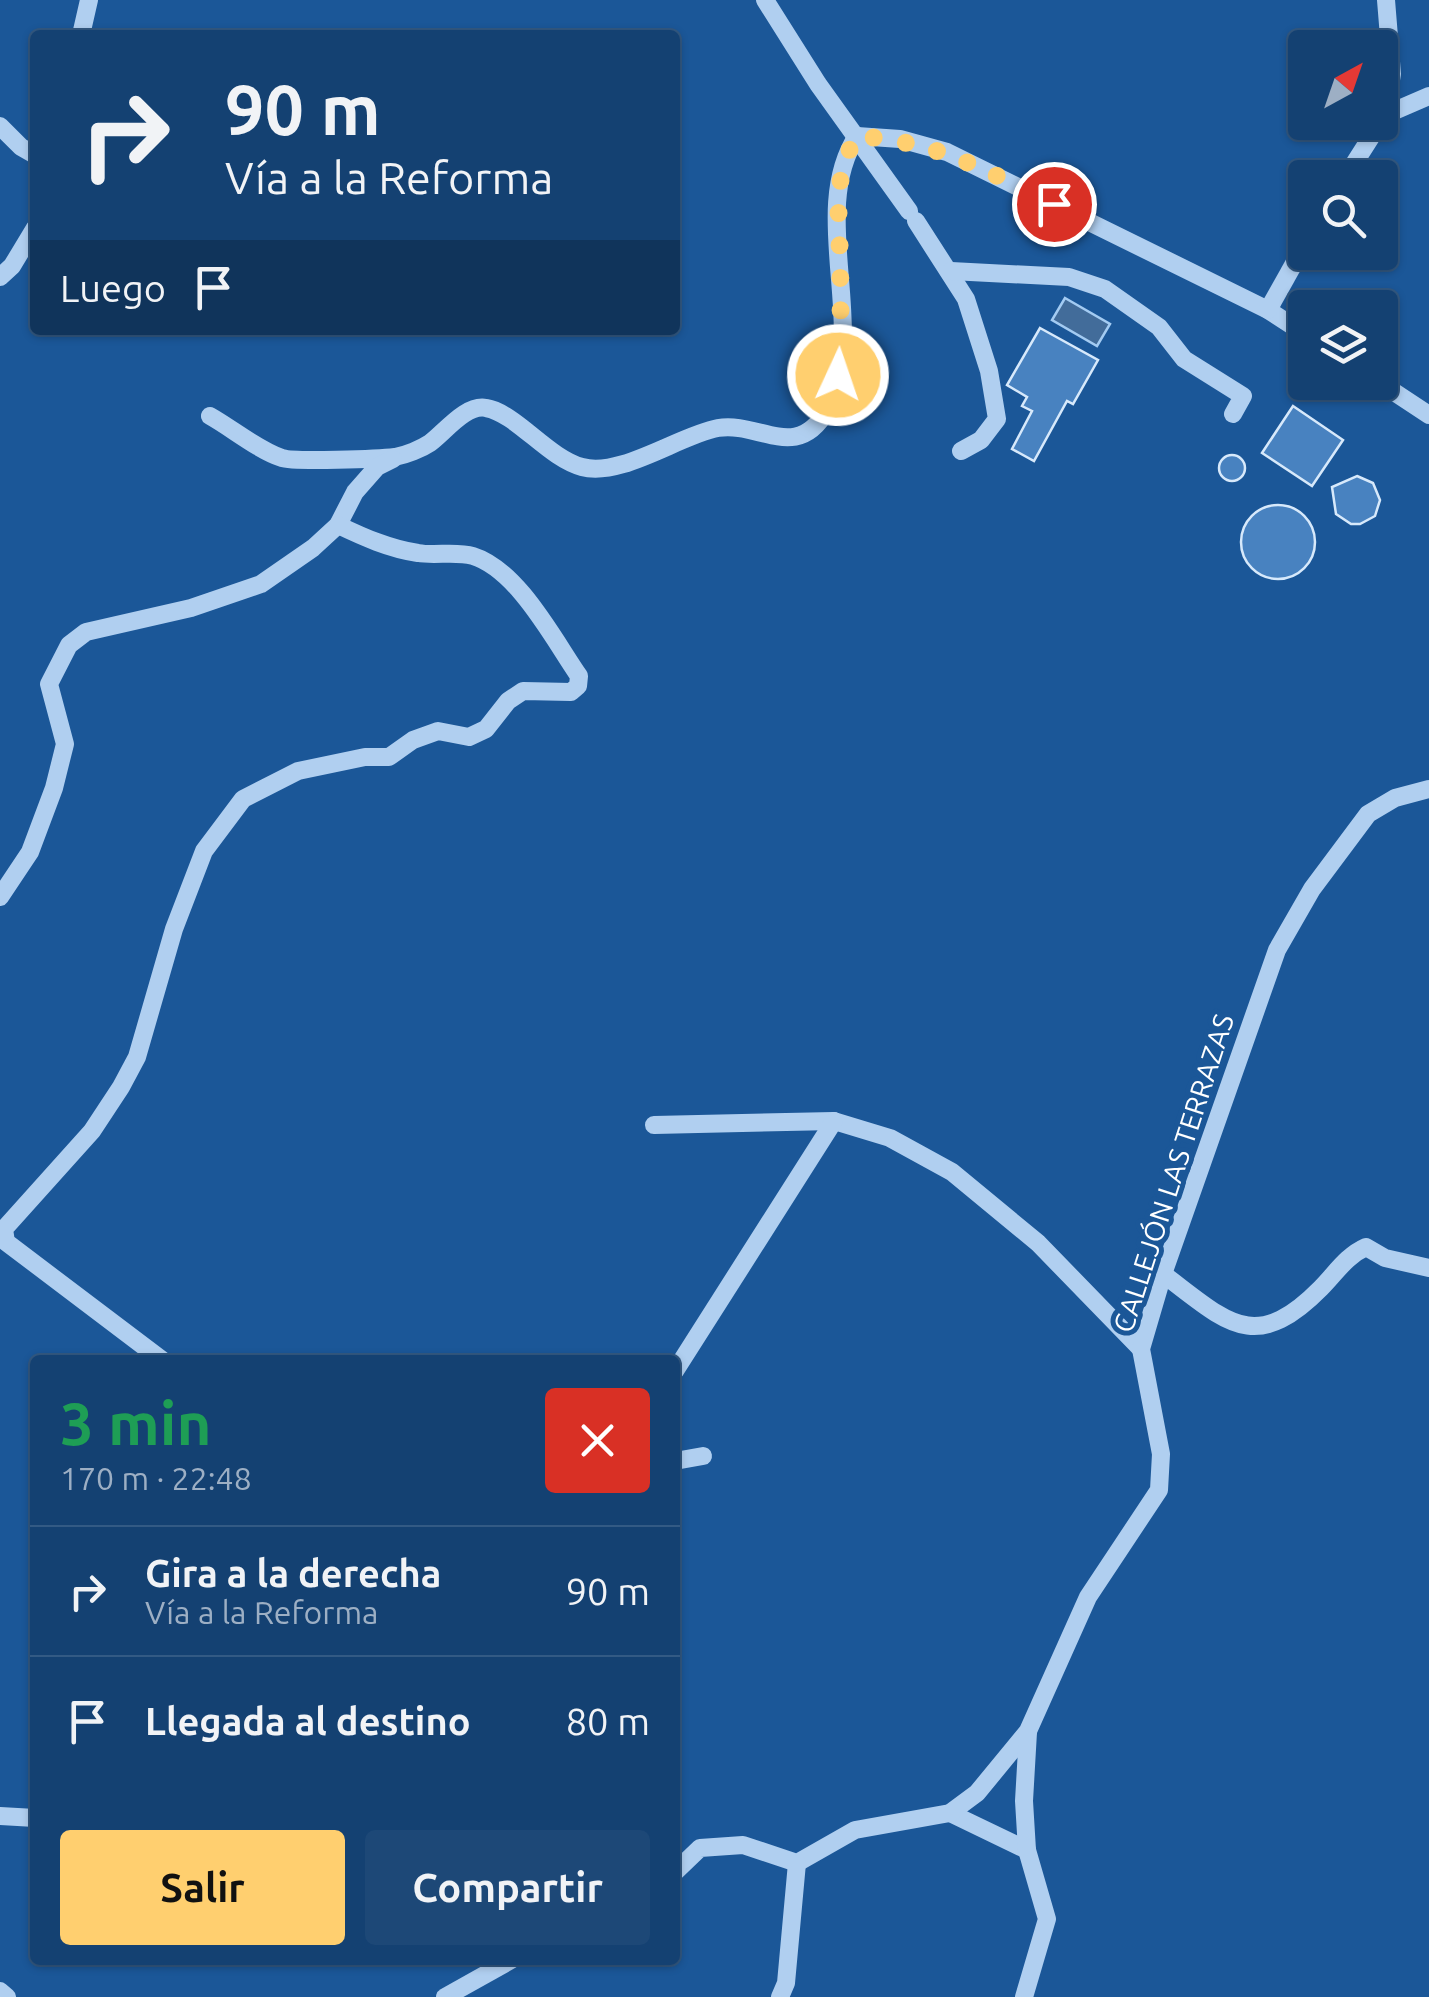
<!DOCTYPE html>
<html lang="es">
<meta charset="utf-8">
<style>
:root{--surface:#144172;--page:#1d4877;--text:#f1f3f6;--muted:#9dafc4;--line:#335a84;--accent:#ffcf6f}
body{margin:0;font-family:Ubuntu,sans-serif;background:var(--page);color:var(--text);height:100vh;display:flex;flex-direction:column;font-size:38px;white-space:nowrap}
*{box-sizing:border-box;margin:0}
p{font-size:32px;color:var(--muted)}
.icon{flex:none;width:55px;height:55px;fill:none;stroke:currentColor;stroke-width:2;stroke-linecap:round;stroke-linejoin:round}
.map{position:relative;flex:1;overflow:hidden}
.side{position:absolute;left:30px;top:1355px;width:650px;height:610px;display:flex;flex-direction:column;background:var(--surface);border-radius:10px;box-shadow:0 2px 8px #0004,0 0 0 2px var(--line)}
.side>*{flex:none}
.banner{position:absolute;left:30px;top:30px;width:650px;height:305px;border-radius:10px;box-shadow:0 2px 8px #0004,0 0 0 2px var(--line);background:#144172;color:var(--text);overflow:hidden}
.needle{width:65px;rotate:40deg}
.tools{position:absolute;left:1288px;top:30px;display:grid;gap:20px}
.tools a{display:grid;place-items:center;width:110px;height:110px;border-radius:10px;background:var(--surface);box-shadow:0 2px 8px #0004,0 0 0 2px var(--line);font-size:50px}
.pin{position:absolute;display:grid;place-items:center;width:85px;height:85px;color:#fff;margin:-42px;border:5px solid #fff;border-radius:50%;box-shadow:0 2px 10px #0007}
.me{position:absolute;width:110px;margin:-55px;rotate:3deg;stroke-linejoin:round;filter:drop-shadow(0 0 8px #0008)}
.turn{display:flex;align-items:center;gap:35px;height:210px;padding:0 30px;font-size:45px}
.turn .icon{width:130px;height:130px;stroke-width:2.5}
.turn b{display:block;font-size:70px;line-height:85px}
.then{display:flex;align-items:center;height:95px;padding:0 30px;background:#0003;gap:20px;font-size:38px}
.round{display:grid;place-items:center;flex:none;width:105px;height:105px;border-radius:10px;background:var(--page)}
.headline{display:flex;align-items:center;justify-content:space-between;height:170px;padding:0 30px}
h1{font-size:60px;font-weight:700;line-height:75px;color:#1e9e55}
.primary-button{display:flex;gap:20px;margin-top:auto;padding:20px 30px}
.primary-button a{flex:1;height:115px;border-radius:10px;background:var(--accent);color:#111;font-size:40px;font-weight:700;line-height:115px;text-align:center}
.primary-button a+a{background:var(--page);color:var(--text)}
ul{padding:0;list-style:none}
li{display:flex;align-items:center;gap:30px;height:130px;padding:0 30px;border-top:2px solid var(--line)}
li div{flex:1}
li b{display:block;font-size:38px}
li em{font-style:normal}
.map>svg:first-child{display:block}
</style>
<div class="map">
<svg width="1429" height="1997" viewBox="0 0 1429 1997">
<rect width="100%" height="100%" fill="#1b5798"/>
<polygon fill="#426c9a" stroke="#a3cbf2" stroke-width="2.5" points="1065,298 1110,324 1097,346 1052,320"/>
<g fill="#4882c0" stroke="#d7e9fb" stroke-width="2.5">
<polygon points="1040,328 1098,360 1073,404 1067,401 1034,461 1012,449 1032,411 1022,406 1027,397 1007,385"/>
<polygon points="1293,406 1343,440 1312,486 1262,453"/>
<circle cx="1232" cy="468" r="13"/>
<polygon points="1357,476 1373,483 1380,500 1375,516 1360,524 1351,524 1336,514 1332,487"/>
<circle cx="1278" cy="542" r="37"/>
</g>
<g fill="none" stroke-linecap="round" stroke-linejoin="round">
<g stroke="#b0cff0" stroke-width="18">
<polyline points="765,0 818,84 909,211"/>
<polyline points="81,35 89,0"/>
<polyline points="1385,115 1429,96"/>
<polyline points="0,126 21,147 35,155"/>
<polyline points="857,136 900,139 947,152 1268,310 1305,334"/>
<polyline points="1345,178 1385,115 1392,74 1386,0"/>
<polyline points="916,221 966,299 989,371 997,419 981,440 961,451"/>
<polyline points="951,271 1069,277 1105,289 1159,327 1184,359 1243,396 1233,414"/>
<polyline points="0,277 12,266 35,228"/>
<polyline points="1268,310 1305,244"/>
<polyline points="1379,382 1429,415"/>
<path d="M210 416C233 429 258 450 282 458 293 462 380 459 395 457 406 455 421 449 430 443 445 432 466 404 486 408 516 413 548 458 582 467 620 478 680 435 718 428 759 421 797 463 827 410 870 330 807 213 857 136"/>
<polyline points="0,897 30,852 54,788 65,744 49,684 69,645 86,632 191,608 261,584 313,548 338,525 355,492 377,467 393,459"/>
<polyline points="654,1125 834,1121 890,1138 952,1172 1038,1243 1141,1349"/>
<path d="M1163 1274C1226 1321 1254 1356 1321 1288 1336 1273 1346 1256 1366 1247L1385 1258 1429 1268"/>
<path d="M162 1360 6 1242 4 1229 92 1131 121 1087 137 1057 174 929 204 851 243 799 298 771 365 757H389L413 740 438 731 469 737 486 729 508 701 523 691 571 692 578 686 579 676C554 640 518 570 473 556 456 551 435 556 418 553 390 549 363 537 338 525"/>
<polyline points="675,1371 834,1121"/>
<polyline points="675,1461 703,1456"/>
<polyline points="950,1813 1027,1850"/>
<polyline points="0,1816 35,1818"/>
<polyline points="675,1872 700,1848 743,1845 797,1863 855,1830 950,1813 977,1793 1028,1731 1088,1597 1159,1490 1161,1454 1141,1349 1163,1274 1277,950 1312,889 1368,814 1395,798 1429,789"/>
<polyline points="0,1991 7,1997"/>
<polyline points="445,1997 511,1960"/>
<polyline points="780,1997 786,1983 797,1863"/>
<polyline points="1024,1997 1047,1919 1027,1850 1024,1801 1028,1732"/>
</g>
</g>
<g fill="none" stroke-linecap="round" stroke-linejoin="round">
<path stroke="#ffcf6f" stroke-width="18" stroke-dasharray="0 32.4" d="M838 375C841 338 841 302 840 265 840 219 831 177 857 136 939 142 982 169 1054 204"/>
</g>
<g text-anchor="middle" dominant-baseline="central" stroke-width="10" stroke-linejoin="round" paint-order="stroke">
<g font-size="28" fill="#fff" stroke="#1b5798">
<text transform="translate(1173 1173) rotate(-72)">CALLEJÓN LAS TERRAZAS</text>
</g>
</g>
</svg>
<div class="tools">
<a><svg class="needle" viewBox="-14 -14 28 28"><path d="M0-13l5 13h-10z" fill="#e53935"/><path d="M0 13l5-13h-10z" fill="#9dafc4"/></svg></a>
<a><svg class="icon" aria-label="search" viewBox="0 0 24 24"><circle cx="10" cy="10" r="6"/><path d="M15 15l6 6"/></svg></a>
<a><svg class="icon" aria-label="layers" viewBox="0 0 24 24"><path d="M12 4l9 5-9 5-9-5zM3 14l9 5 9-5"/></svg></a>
</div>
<div class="pin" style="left:1054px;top:204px;background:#d93025"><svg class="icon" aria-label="arrive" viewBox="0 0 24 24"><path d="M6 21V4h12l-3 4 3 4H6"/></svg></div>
<svg class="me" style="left:838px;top:375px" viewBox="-20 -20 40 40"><circle r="17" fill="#ffcf6f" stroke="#fff" stroke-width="3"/><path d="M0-11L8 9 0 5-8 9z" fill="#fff"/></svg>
<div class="banner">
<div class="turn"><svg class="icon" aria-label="right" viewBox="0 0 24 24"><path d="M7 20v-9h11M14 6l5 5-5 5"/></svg><div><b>90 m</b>Vía a la Reforma</div></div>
<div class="then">Luego<svg class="icon" aria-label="arrive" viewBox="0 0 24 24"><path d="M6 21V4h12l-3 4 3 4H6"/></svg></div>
</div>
<section class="side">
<div class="headline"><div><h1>3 min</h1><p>170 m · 22:48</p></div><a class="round" style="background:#d93025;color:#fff"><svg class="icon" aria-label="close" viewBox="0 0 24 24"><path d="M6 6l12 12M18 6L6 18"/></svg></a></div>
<ul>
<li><svg class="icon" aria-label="right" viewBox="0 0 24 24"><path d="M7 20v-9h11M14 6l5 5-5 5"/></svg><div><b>Gira a la derecha</b><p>Vía a la Reforma</p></div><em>90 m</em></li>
<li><svg class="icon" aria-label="arrive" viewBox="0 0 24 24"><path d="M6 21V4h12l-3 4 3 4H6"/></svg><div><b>Llegada al destino</b></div><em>80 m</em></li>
</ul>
<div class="primary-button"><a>Salir</a><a>Compartir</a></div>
</section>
</div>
